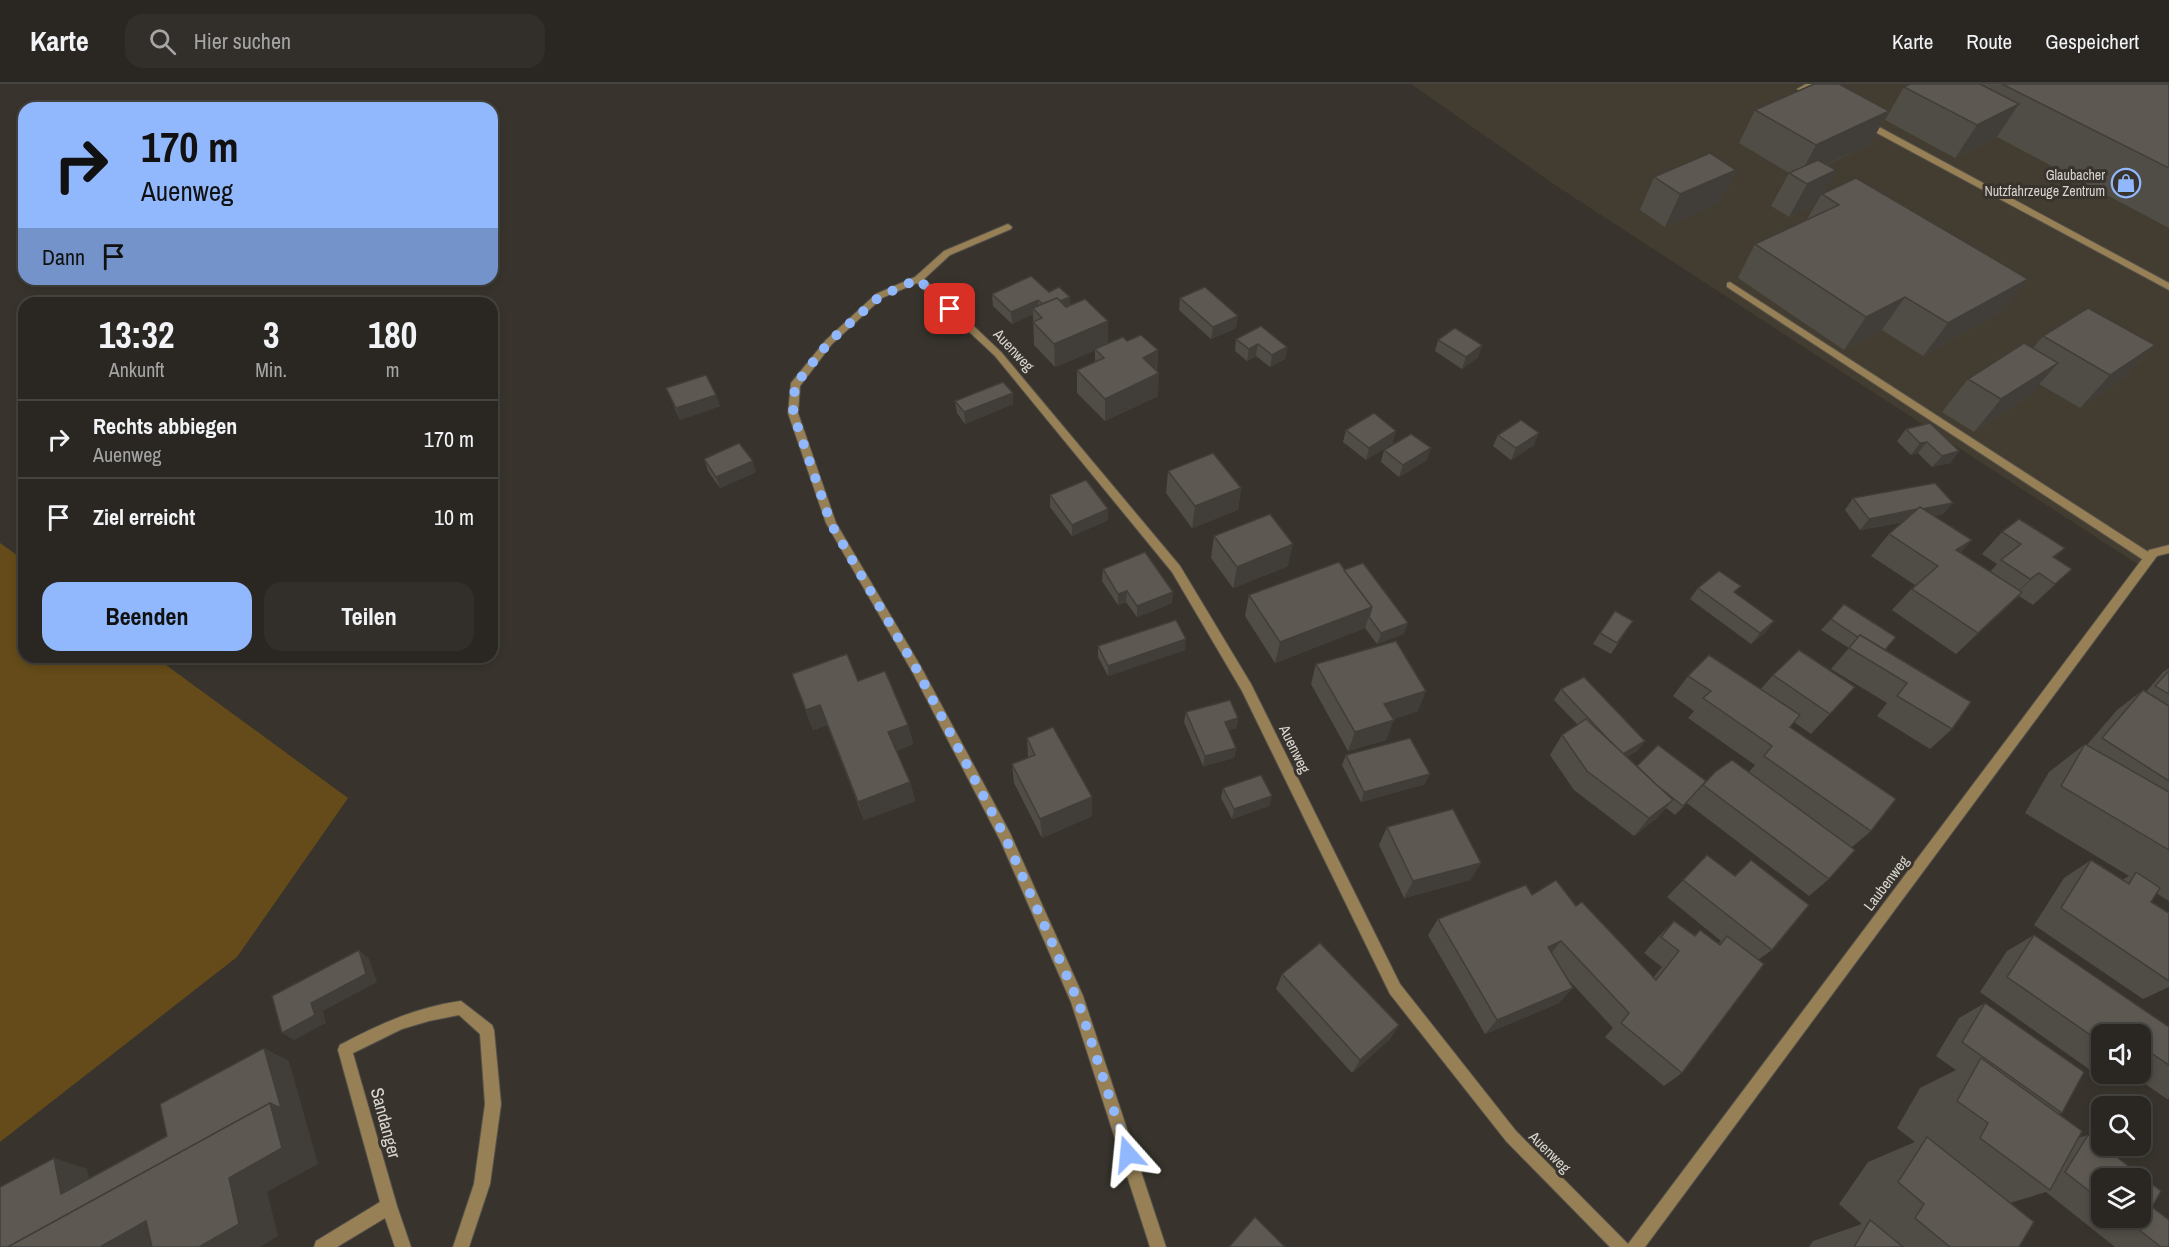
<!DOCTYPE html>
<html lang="de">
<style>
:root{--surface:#2a2722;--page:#322f2a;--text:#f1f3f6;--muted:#a5a5a5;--line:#464440;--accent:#91b8fd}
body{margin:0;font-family:"Archivo Narrow",sans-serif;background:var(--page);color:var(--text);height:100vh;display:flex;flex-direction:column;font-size:22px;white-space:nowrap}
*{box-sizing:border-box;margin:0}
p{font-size:20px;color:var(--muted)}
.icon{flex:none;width:33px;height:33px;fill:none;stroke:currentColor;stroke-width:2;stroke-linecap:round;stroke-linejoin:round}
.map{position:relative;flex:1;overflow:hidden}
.side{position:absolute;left:18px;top:213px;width:480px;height:366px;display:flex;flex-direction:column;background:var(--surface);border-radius:18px;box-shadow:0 3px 9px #0003,0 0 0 2px var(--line)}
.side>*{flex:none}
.top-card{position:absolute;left:18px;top:18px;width:480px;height:183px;border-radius:18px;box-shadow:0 3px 9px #0003,0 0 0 2px var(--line);background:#91b8fd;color:#111;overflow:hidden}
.buttons{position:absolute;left:2091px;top:940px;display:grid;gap:12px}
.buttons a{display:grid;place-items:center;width:60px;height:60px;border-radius:12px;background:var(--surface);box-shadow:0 3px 9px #0003,0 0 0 2px var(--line);font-size:30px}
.pin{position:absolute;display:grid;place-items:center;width:51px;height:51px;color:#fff;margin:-26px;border-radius:12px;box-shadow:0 3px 9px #0006}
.me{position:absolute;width:66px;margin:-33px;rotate:342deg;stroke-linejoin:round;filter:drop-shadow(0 0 4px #0008)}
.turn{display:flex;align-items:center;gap:21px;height:126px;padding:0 24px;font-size:27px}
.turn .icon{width:78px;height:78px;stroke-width:2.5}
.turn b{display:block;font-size:42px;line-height:51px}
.then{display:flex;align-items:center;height:57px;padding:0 24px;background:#0003;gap:12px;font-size:22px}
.eta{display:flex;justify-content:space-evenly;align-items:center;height:102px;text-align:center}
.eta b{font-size:36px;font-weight:700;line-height:42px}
.button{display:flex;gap:12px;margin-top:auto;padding:12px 24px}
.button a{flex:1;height:69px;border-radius:18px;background:var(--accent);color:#111;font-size:24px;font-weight:700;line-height:69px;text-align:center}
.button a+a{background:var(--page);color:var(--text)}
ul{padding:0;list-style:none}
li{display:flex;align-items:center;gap:18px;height:78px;padding:0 24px;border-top:2px solid var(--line)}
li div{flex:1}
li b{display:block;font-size:22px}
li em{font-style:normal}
header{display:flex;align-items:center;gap:36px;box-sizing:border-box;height:84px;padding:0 30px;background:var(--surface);border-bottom:2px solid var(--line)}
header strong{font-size:28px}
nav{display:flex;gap:33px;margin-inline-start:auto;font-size:21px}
.search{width:420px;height:54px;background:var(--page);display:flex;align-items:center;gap:15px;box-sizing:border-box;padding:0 21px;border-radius:18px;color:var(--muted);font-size:22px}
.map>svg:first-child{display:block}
</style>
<header>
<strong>Karte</strong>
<div class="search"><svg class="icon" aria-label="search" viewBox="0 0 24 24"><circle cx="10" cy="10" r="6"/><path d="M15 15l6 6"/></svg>Hier suchen</div>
<nav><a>Karte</a><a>Route</a><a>Gespeichert</a></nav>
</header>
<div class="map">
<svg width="2169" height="1163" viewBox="0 0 2169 1163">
<rect width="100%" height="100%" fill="#38342d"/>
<polygon fill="#433c30" points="1411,0 2169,0 2169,465 2153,469 2142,483 1558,103"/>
<polygon fill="#644b19" points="0,459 24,476 24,573 155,573 348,714 237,873 0,1058"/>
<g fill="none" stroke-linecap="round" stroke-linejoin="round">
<g stroke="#55514b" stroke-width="2">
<g id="service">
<polygon points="1806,0 1817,0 1807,5 1819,11 1819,15 1813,15 1797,5"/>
<polygon points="1862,37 1868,37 2169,199 2169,206 1862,41"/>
<polygon points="1730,198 2153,471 2155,474 2153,477 2145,477 1727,203 1727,199"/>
<path d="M461 917 492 941 494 946 501 1020 490 1100 469 1163H453L474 1100 485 1020 480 950 459 931 429 937 402 945 345 973 340 971 338 966 340 961C379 940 417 923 461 917Z"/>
</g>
</g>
<g stroke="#55514b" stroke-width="2">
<g id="minor">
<polygon points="1008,140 1012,143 1011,145 950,171 924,195 1001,268 1180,482 1251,600 1400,900 1516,1047 1628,1160 2149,466 2169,461 2169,469 2157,472 1645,1163 1610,1163 1506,1057 1390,910 1242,607 1172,488 995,272 917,199 882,214 832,260 800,302 798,329 836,439 921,583 1010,749 1083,912 1166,1163 1150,1163 1071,918 1000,756 913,589 826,439 788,329 791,299 826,256 876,210 915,193 944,167"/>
<polygon points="345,959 350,961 352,966 397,1122 411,1163 395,1163 385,1134 337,1163 314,1163 316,1157 380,1118 338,966 340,961"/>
</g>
</g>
<use href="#service" fill="#978055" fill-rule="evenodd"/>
<use href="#minor" fill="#978055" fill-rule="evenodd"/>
</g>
<g fill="#504d47" fill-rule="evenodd">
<polygon points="1910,0 2169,0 2169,144 1997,53 1955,74 1885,36 1904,3"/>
<polygon points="1755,26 1889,27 1870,60 1827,81 1836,86 1823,109 2028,195 2002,228 1923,272 1882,246 1844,266 1738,194 1755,160 1807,135 1816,120 1789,133 1771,122 1789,89 1739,59"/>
<polygon points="1736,86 1719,119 1665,143 1640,126 1654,93"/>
<polygon points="1049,208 1070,213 1070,221 1108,237 1108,259 1127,257 1158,266 1157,287 1158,312 1105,337 1077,309 1077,286 1095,278 1095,266 1055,283 1034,261 1033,230 1012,240 993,222 992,210"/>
<polygon points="1180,214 1236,244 1211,255 1179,226"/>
<polygon points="2043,252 2155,261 2124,294 2080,324 2039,300 2029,312 1974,348 1942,328 1968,295 2033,264"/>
<polygon points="1236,255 1287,263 1285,275 1270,283 1256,272 1247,277 1235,267"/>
<polygon points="1438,256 1482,261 1478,273 1462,285 1435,267"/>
<polygon points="666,304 720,322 680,336"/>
<polygon points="1013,309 1013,320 965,340 957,329 955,317"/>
<polygon points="1906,345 1959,367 1950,379 1932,383 1918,369 1911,371 1897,357"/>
<polygon points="1346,346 1393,359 1366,376 1343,358"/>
<polygon points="1498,351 1534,361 1511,376 1493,362"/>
<polygon points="1384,366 1427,376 1399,393 1381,378"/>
<polygon points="704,375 756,388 720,404 708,387"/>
<polygon points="1168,387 1241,404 1238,426 1192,444 1166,409"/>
<polygon points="1050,411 1108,436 1072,452 1050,423"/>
<polygon points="1853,414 1943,430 1934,432 1972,456 1960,469 1990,488 1997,480 1982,470 2002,448 2065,464 2054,474 2072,485 2033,521 2019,512 1956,570 1892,526 1915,501 1871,472 1889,450 1903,438 1860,446 1845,426"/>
<polygon points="1214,452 1288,482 1233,504 1211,474"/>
<polygon points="1103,485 1172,519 1137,533 1126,518 1118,521 1102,497"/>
<polygon points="1344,486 1404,550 1377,560 1365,544 1275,579 1245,532 1249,511"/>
<polygon points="1698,504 1736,509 1766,548 1751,560 1690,515"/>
<polygon points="1831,535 1885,566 1952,645 1930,665 1877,632 1887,619 1831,585 1849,564 1821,546"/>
<polygon points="1633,537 1611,570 1593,560 1600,549"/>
<polygon points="1098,562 1185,566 1108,592 1098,573"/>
<polygon points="1316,580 1418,627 1393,635 1386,656 1348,667 1311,600"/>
<polygon points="2169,584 2169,817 2156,809 2151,818 2169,829 2169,903 2143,915 2034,841 2064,794 2091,776 2122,796 2129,792 2025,729 2049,688 2085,660 2087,661 2117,626 2143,606 2146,608 2163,588"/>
<polygon points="792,590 858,597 908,641 913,660 896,667 910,698 915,717 864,736 827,641 813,646"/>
<polygon points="1773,591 1855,603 1811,650 1794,638 1790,643 1871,747 1851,764 1829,795 1809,812 1687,719 1692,714 1675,731 1666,724 1657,734 1634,752 1574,706 1550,671 1562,651 1578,641 1554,616 1561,605 1645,657 1637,667 1627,673 1637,682 1706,697 1749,688 1755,681 1688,634 1694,627 1673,612 1688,592 1761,605"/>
<polygon points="1186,628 1238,634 1236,644 1228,646 1236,664 1234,674 1203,682 1184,638"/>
<polygon points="1027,654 1092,713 1092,732 1042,754 1014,699 1012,680 1028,673"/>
<polygon points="1346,671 1425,700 1361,718 1342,681"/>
<polygon points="1223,704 1269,722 1232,735 1221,714"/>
<polygon points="1387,743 1481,779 1470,796 1404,814 1379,761"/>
<polygon points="1707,771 1734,792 1751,776 1772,866 1758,876 1682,989 1664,1002 1605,953 1613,944 1566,893 1559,919 1485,950 1428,851 1438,835 1532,811 1576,822 1653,894 1662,883 1644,869 1658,853 1674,837 1694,851 1700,846 1718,860 1721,857 1667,813"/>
<polygon points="2034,851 2169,943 2169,1015 2167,1015 2131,990 2140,990 2140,951 2102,951 2102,990 2126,990 2107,998 1980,908 2007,867"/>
<polygon points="1282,890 1399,941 1390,955 1352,989 1276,905"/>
<path d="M1985 919 2062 1029 2059 1030 2078 1054 2088 1051 2152 1123 2169 1163H2115L2046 1108 2010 1119 2019 1163H1809L1813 1157 1862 1140 1839 1120 1868 1078 1915 1058 1897 1044 1920 1004 1956 986 1936 972 1959 934ZM2102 1095 2140 1134H2102Z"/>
</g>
<g fill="#413e39">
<polygon points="2019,20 1997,53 1955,74 1977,41"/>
<polygon points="1889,27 1870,60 1798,94 1816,61"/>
<polygon points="1736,86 1719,119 1665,143 1680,110"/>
<polygon points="1836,86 1823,111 1822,110 1816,120 1789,133 1807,100"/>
<polygon points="2028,195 2002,228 1923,272 1948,239"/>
<polygon points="1070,213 1070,225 1047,224"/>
<polygon points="1905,213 1882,246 1844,266 1866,233"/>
<polygon points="1038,216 1039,228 1033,224 1033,230 1012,240 1011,228"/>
<polygon points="1238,232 1236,244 1211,255 1213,243"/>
<polygon points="1108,237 1108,261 1055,283 1054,260"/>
<polygon points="1258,260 1256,272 1247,277 1249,265"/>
<polygon points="1482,261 1478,273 1462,285 1466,273"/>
<polygon points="2155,261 2124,294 2080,324 2110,291"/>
<polygon points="1287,263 1285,275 1270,283 1272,271"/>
<polygon points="1158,266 1156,289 1143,274"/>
<polygon points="2058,279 2029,312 1974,348 2001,315"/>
<polygon points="1159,289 1158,312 1105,337 1105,315"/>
<polygon points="1013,309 1013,320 965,340 964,328"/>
<polygon points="716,311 720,322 680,336 676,324"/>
<polygon points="1396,347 1393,359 1366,376 1369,364"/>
<polygon points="1539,349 1534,361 1511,376 1516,364"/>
<polygon points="1927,358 1918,369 1911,371 1920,359"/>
<polygon points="1431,364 1427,376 1399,393 1403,381"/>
<polygon points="1959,367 1950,379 1932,383 1942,372"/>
<polygon points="753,377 756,388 720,404 716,393"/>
<polygon points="1241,404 1238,426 1192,444 1195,422"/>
<polygon points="1953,419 1943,430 1860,446 1869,435"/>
<polygon points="1108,425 1108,436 1072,452 1072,441"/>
<polygon points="1972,456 1952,478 1956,466"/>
<polygon points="1293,460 1288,482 1233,504 1237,483"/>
<polygon points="2065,464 2016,510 2008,517 2053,473"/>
<polygon points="2072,485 2049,507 2033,521 2055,500"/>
<polygon points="1127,507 1126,518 1118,521 1118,510"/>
<polygon points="1173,508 1172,519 1137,533 1137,522"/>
<polygon points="2022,508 2000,530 1956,570 1978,549"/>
<polygon points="1372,523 1365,544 1275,579 1280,558"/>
<polygon points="1774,537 1766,548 1751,560 1760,549"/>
<polygon points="1408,539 1404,550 1377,560 1381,549"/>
<polygon points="1186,555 1185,566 1108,592 1108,582"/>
<polygon points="1426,607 1418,627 1377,640 1384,620"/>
<polygon points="820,621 827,641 813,646 806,626"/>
<polygon points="1238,634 1236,644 1223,648 1225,638"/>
<polygon points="1394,636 1386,656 1348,667 1355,648"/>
<polygon points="908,641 913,660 893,668 888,648"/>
<polygon points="1645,657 1637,667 1615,680 1622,670"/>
<polygon points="1236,664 1234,674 1203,682 1205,672"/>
<polygon points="1430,690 1425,700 1361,718 1364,708"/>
<polygon points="910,698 915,717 864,736 858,718"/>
<polygon points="1272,712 1269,722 1232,735 1234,725"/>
<polygon points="1092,713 1092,732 1042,754 1040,735"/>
<polygon points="1673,716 1657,734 1634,752 1649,734"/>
<polygon points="1481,779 1470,796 1404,814 1413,797"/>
<polygon points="1561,857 1548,873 1548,863"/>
<polygon points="359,866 369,875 377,898 323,927 326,939 294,956 282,949 311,919"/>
<polygon points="1573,904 1559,919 1485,950 1497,936"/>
<polygon points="1399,941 1390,955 1352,989 1360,976"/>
<polygon points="264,964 289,977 318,1080 267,1108 278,1152 260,1163 199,1163 229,1094 270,1019"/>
<polygon points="54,1074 87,1085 94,1120 61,1110"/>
<polygon points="146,1137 166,1163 100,1163"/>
</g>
<g fill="#5d5952" stroke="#413e39" stroke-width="1.5">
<polygon points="1814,0 1839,0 1889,27 1816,61 1755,26"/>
<polygon points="1910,0 1980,0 2019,20 1977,41 1904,3"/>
<polygon points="2002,0 2169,0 2169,84"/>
<polygon points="1710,69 1736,86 1680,110 1654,93"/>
<polygon points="1818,76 1836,86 1807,100 1789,89"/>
<polygon points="1856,94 2028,195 1948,239 1905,213 1866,233 1755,160 1839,121 1822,110"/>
<polygon points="1031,192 1049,208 1059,203 1070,213 1060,217 1057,214 1043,220 1038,216 1011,228 992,210"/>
<polygon points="1205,203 1238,232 1213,243 1180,214"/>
<polygon points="1057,214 1066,223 1085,215 1108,237 1054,260 1033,238 1042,234 1033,224"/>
<polygon points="2088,224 2155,261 2110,291 2043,252"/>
<polygon points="1261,242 1287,263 1272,271 1258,260 1249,265 1236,255"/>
<polygon points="1455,244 1482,261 1466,273 1438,256"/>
<polygon points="1141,251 1158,266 1143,274 1159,289 1105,315 1077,286 1104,274 1095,265 1123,253 1127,257"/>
<polygon points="2024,259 2058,279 2001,315 1968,295"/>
<polygon points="706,291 716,311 676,324 666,304"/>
<polygon points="1003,298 1013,309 964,328 955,317"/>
<polygon points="1374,329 1396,347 1369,364 1346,346"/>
<polygon points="1521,336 1539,349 1516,364 1498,351"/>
<polygon points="1930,339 1959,367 1942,372 1927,358 1920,359 1906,345"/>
<polygon points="1411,350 1431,364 1403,381 1384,366"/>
<polygon points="739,359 753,377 716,393 704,375"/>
<polygon points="1213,369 1241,404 1195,422 1168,387"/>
<polygon points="1086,396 1108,425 1072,441 1050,411"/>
<polygon points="1935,399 1953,419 1922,425 1920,423 1917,425 1869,435 1853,414"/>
<polygon points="1920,423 1972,456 1956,466 2022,508 1978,549 1912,505 1938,482 1889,450"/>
<polygon points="1270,430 1293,460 1237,483 1214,452"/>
<polygon points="2019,435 2065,464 2053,473 2072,485 2055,500 2039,489 2030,495 2001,476 2021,460 2002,448"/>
<polygon points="1145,468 1173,508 1137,522 1127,507 1118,510 1103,485"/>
<polygon points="1339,478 1372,523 1280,558 1249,511"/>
<polygon points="1363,479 1408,539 1381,549 1369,533 1372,523 1344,486"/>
<polygon points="1719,487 1741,502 1734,508 1774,537 1760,549 1698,504"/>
<polygon points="1844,520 1896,553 1885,566 1860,551 1858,553 1831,535"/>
<polygon points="1615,527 1633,537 1617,559 1600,549"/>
<polygon points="1176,536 1186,555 1108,582 1098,562"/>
<polygon points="1860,551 1971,618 1952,645 1897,612 1907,599 1849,564"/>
<polygon points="1396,557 1426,607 1384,620 1394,636 1355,648 1316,580"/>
<polygon points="1799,566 1855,603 1830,630 1773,591"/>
<polygon points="847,570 858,597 885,587 908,641 888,648 910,698 858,718 820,621 806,626 792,590"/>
<polygon points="1709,571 1800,631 1790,643 1896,715 1871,747 1764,672 1772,662 1703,614 1711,607 1688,592"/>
<polygon points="2169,587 2169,610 2155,602"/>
<polygon points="1584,593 1645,657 1623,670 1608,655 1561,605"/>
<polygon points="2143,606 2169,622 2169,697 2102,654"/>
<polygon points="1230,616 1238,634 1225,638 1236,664 1205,672 1186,628"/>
<polygon points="1586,635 1673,716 1649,734 1587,687 1562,651"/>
<polygon points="1053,643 1092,713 1040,735 1012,680 1035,671 1027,654"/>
<polygon points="1410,654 1430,690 1364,708 1346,671"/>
<polygon points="2085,660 2169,708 2169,766 2061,702"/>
<polygon points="1658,661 1706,697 1683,722 1658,702 1637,682"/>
<polygon points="1732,676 1855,766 1829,795 1703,701 1715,688"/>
<polygon points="1261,691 1272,712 1234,725 1223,704"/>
<polygon points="1453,725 1481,779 1413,797 1387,743"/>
<polygon points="1707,771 1735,792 1751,776 1809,821 1772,866 1683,796"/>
<polygon points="2091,776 2129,800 2136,788 2160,804 2151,818 2169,829 2169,897 2061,824"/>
<polygon points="1556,796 1576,822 1582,818 1656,896 1679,867 1661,853 1674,837 1695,852 1700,846 1720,861 1727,852 1764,880 1682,989 1621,939 1629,929 1561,857 1548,863 1573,904 1497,936 1438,835 1526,801 1532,811"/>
<polygon points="2034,851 2169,943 2169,981 2148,967 2140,981 2140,951 2102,951 2102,959 2007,893"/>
<polygon points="1320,859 1399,941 1360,976 1282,890"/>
<polygon points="359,866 366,890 311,919 315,931 282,949 272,912"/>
<polygon points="1985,919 2084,988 2062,1029 1962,958"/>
<polygon points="264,964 281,1024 270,1019 8,1163 0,1163 0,1103 54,1074 61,1110 167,1052 160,1020"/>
<polygon points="1981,974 2082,1047 2050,1106 1980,1054 1988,1039 1957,1017"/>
<polygon points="270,1019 282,1064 229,1094 239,1140 199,1163 152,1163 146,1137 100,1163 8,1163"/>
<polygon points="2088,1051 2161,1107 2152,1123 2169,1136 2169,1163 2161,1163 2124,1134 2140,1134 2140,1095 2102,1095 2102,1117 2065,1088"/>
<polygon points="1927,1053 2034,1138 2019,1163 1950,1163 1915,1134 1924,1120 1898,1098"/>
<polygon points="1255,1133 1285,1163 1229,1163"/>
<polygon points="1870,1136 1903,1163 1854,1163"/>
</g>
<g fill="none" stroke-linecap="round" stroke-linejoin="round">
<polyline stroke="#91b8fd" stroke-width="10" stroke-dasharray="0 18" points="950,225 918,195 879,213 829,258 795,301 793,329 831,440 917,586 1005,753 1078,917 1128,1070"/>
</g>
<defs>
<g id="shop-ring" transform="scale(1.5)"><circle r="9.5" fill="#38342d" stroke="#91b8fd" stroke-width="1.5"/><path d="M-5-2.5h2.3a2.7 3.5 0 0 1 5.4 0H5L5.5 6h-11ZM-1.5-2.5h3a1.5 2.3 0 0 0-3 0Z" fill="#91b8fd"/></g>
</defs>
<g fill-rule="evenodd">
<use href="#shop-ring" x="2126" y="99"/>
</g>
<g text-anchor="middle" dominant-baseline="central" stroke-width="6" stroke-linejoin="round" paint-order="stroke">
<g font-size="14" fill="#d8d5d1" stroke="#38342d" text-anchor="end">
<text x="2105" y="91">Glaubacher<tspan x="2105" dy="16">Nutzfahrzeuge Zentrum</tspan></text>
</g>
<g font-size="15" fill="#d8d5d1" stroke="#38342d">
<text transform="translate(1014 266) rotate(47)">Auenweg</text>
<text transform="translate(1295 665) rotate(64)">Auenweg</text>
<text transform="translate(1886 799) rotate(-53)">Laubenweg</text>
<text transform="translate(1550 1068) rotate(45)">Auenweg</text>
</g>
<g font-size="18" fill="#d8d5d1" stroke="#38342d">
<text transform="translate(386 1039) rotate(75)">Sandanger</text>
</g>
</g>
</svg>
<div class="buttons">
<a><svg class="icon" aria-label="sound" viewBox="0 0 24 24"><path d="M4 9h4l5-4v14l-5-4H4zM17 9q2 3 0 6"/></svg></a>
<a><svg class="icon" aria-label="search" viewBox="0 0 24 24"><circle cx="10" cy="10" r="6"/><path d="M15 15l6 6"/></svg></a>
<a><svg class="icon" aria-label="layers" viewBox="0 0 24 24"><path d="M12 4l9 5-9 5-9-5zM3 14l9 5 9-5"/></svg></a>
</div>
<div class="pin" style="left:950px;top:225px;background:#d93025"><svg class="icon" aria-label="arrive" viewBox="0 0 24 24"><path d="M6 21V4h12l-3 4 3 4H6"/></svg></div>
<svg class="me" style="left:1128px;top:1070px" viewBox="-20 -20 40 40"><path d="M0-17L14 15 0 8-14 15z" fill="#91b8fd" stroke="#fff" stroke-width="4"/></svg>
<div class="top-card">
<div class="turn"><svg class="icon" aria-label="right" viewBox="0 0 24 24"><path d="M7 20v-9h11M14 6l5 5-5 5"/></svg><div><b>170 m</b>Auenweg</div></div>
<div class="then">Dann<svg class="icon" aria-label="arrive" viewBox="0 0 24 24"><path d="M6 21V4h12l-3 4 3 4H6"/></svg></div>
</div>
<section class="side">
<div class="eta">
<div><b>13:32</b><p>Ankunft</p></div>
<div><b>3</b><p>Min.</p></div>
<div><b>180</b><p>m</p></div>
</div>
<ul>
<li><svg class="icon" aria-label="right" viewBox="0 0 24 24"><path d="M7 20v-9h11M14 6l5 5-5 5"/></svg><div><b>Rechts abbiegen</b><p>Auenweg</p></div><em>170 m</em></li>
<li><svg class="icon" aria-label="arrive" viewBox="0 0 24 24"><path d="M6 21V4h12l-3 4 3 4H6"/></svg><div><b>Ziel erreicht</b></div><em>10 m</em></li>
</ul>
<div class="button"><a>Beenden</a><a>Teilen</a></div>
</section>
</div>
